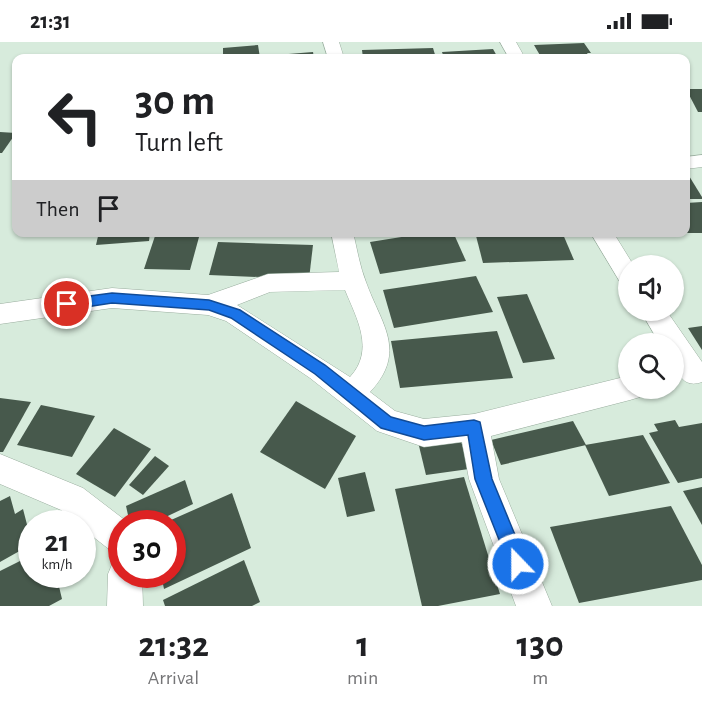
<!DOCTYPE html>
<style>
:root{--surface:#fff;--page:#f2f2f2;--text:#202124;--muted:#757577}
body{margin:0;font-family:"Alegreya Sans",sans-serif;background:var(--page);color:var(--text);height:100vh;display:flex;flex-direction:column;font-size:22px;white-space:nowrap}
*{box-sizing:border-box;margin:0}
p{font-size:20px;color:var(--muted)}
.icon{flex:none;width:33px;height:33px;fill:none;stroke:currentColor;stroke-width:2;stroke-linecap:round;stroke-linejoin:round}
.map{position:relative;height:564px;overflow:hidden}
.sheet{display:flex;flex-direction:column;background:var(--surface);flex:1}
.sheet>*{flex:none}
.hud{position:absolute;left:12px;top:12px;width:678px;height:183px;border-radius:12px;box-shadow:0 2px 4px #0004;background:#fff;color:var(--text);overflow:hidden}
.tools{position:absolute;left:618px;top:213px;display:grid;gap:12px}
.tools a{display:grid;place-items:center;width:66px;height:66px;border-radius:50%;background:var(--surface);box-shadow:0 2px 4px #0004;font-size:30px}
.speed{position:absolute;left:18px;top:468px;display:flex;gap:12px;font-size:30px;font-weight:700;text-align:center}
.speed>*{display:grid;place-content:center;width:78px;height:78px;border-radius:50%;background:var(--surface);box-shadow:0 2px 4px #0004;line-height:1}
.speed small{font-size:15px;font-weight:400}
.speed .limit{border:9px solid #d22;background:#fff;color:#111}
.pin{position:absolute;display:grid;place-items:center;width:51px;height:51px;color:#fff;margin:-26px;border:3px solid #fff;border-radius:50%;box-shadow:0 2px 6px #0007}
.me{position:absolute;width:66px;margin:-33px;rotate:338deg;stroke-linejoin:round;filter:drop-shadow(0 0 4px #0008)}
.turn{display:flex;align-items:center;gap:21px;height:126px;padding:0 24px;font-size:27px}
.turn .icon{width:78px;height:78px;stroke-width:2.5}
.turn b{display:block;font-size:42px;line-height:51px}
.then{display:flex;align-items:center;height:57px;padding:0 24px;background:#0003;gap:12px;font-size:22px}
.eta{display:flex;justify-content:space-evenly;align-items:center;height:102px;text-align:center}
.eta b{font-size:36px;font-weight:700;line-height:42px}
.status{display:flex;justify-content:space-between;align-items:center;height:42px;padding:0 30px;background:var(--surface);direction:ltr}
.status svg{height:16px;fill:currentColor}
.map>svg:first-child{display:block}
</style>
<div class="status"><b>21:31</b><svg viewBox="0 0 49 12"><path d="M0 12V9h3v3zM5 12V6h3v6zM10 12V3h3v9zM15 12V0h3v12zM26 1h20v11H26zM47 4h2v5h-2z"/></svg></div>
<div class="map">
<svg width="702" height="564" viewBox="0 0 702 564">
<rect width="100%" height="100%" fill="#d7ebdc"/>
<g fill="#47594c">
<polygon points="584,1 591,11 587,11 589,14 605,12 609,16 576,16 584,14 541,15 534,3"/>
<polygon points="258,3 260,16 223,16 223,6"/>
<polygon points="433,6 436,16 363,16 362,8"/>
<polygon points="493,7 498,16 444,16 442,10"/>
<polygon points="313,10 314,16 264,16 264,14"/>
<polygon points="686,47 702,47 702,70 698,70"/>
<polygon points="0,90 16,91 2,111 0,111"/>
<polygon points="686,129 702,155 702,157 686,157"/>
<polygon points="702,160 702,191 686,191 686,161"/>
<polygon points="99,190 150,190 149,199 96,203"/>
<polygon points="433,190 453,190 466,219 380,232 370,200"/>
<polygon points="475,190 562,190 574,218 483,221"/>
<polygon points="155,194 199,195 190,228 144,227"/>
<polygon points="218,200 313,203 309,237 209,233"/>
<polygon points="476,234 493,270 394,286 383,248"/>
<polygon points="527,252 555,317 523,321 497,255"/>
<polygon points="702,284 702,308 688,286"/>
<polygon points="497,289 513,336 400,346 391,299"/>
<polygon points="0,356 31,360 3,410 0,410"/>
<polygon points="296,359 356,394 325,447 260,410"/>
<polygon points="41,363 95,374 72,415 17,403"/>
<polygon points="675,378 679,385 702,381 702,436 678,441 649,391 658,389 654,382"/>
<polygon points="573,379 586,403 501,423 491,398"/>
<polygon points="114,386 151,407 115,455 76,432"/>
<polygon points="643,393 670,441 609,454 585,403"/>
<polygon points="461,399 469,427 426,433 419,404"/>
<polygon points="155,414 169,424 143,453 129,443"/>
<polygon points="365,430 375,469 347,475 338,436"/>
<polygon points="464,435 500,552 438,564 422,564 395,447"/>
<polygon points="185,438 193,462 151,482 130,482 126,464"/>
<polygon points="702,445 702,483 683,449"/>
<polygon points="232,451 251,506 164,547 161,532 172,532 172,482 162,482"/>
<polygon points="10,454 15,472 23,467 32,502 0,520 0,459"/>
<polygon points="671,464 702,523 702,538 579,561 550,485"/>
<polygon points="32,513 32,532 56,532 62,557 49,564 0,564 0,529"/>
<polygon points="244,518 260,560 252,564 165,564 163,558"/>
</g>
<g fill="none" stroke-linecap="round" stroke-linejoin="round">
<g stroke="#9aae9f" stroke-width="1">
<g id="street">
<polygon points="323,0 339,0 344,16 328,16"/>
<polygon points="500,0 516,0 525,16 509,16"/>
<polygon points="702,113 702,125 686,127 686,115"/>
<path d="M331 190H353C357 207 360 225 366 240 381 282 408 309 370 350L395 369 424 377 474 372 628 334V346H644L640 355 630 358 491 394 499 437 552 564H516L469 437 462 400 424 405 377 389 310 336 226 279 208 273 112 266 0 282V262L112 246 208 253 268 232 339 230ZM345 248C357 277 375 308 350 335L237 263 270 250Z"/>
<polygon points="590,190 613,190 634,224 628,224 628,243 620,240"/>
<path d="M640 268H666L702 320V340C677 349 674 319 674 302H660Z"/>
<polygon points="0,412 83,446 130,482 122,482 122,512 110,508 82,486 82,482 77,482 61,468 0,442"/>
<polygon points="122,516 122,532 142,532 143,564 107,564 108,532 113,520"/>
</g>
</g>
<use href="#street" fill="#fff" fill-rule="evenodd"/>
</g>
<polygon fill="#1a73e8" stroke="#114b97" stroke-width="1.5" points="112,251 209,258 240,268 325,323 391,375 424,384 474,378 480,380 492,437 527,522 524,528 518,531 511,528 475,437 468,393 424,398 381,386 315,332 231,276 209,268 112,261 67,268 61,262 67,257"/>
</svg>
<div class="tools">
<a><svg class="icon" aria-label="sound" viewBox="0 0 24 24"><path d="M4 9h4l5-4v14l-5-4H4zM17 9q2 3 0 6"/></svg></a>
<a><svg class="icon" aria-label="search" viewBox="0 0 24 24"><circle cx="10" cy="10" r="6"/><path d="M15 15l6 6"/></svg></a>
</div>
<div class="speed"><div>21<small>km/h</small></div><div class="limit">30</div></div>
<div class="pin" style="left:67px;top:262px;background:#d93025"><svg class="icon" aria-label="arrive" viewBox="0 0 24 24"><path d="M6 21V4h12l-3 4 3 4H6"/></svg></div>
<svg class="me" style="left:518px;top:522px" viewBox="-20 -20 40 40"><circle r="17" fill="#1a73e8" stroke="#fff" stroke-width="3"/><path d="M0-11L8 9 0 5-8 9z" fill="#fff"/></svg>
<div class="hud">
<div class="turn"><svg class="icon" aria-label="left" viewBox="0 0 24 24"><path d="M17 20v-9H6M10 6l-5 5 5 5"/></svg><div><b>30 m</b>Turn left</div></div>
<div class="then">Then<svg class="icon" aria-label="arrive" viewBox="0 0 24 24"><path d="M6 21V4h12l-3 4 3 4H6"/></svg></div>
</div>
</div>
<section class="sheet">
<div class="eta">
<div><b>21:32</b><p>Arrival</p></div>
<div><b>1</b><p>min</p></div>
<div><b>130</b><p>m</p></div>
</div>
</section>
